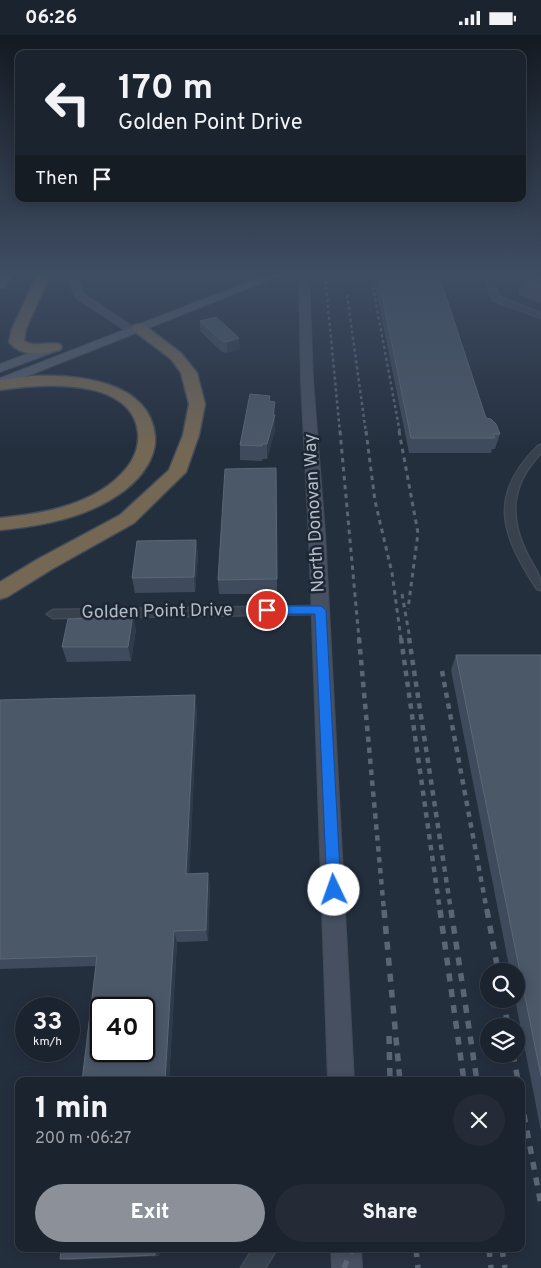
<!DOCTYPE html>
<meta charset="utf-8">
<style>
:root{--surface:#1b232e;--page:#242b36;--text:#f1f3f6;--muted:#a0a4aa;--line:#39404a;--accent:#8c9099}
body{margin:0;font-family:Overpass,sans-serif;background:var(--page);color:var(--text);height:100vh;display:flex;flex-direction:column;font-size:19px;white-space:nowrap}
*{box-sizing:border-box;margin:0}
p{font-size:16px;color:var(--muted)}
.icon{flex:none;width:28px;height:28px;fill:none;stroke:currentColor;stroke-width:2;stroke-linecap:round;stroke-linejoin:round}
.map{position:relative;flex:1;overflow:hidden}
.details{position:absolute;left:15px;top:1042px;width:510px;height:175px;display:flex;flex-direction:column;background:var(--surface);border-radius:10px;box-shadow:0 2px 12px #0003,0 0 0 1px var(--line)}
.details>*{flex:none}
.banner{position:absolute;left:15px;top:15px;width:511px;height:152px;border-radius:10px;box-shadow:0 2px 12px #0003,0 0 0 1px var(--line);background:#1b232e;color:var(--text);overflow:hidden}
.fabs{position:absolute;left:480px;top:928px;display:grid;gap:10px}
.fabs a{display:grid;place-items:center;width:45px;height:45px;border-radius:50%;background:var(--surface);box-shadow:0 2px 12px #0003,0 0 0 1px var(--line);font-size:25px}
.speed{position:absolute;left:15px;top:962px;display:flex;gap:10px;font-size:25px;font-weight:700;text-align:center}
.speed>*{display:grid;place-content:center;width:65px;height:65px;border-radius:50%;background:var(--surface);box-shadow:0 2px 12px #0003,0 0 0 1px var(--line);line-height:1}
.speed small{font-size:12px;font-weight:400}
.speed .limit{border:2px solid #111;border-radius:8px;background:#fff;color:#111}
.pin{position:absolute;display:grid;place-items:center;width:42px;height:42px;color:#fff;margin:-21px;border:2px solid #fff;border-radius:50%;box-shadow:0 1px 5px #0007}
.me{position:absolute;width:55px;margin:-28px;rotate:357deg;stroke-linejoin:round;filter:drop-shadow(0 0 4px #0008)}
.turn{display:flex;align-items:center;gap:18px;height:105px;padding:0 20px;font-size:22px}
.turn .icon{width:65px;height:65px;stroke-width:2.5}
.turn b{display:block;font-size:35px;line-height:42px}
.then{display:flex;align-items:center;height:48px;padding:0 20px;background:#0003;gap:10px;font-size:19px}
.round{display:grid;place-items:center;flex:none;width:52px;height:52px;border-radius:26px;background:var(--page)}
.headline{display:flex;align-items:center;justify-content:space-between;height:85px;padding:0 20px}
h1{font-size:30px;font-weight:800;line-height:38px}
.action{display:flex;gap:10px;margin-top:auto;padding:10px 20px}
.action a{flex:1;height:58px;border-radius:30px;background:var(--accent);color:#fff;font-size:20px;font-weight:800;line-height:58px;text-align:center}
.action a+a{background:var(--page);color:var(--text)}
.status{display:flex;justify-content:space-between;align-items:center;height:35px;padding:0 25px;background:var(--surface);direction:ltr}
.status svg{height:14px;fill:currentColor}
.map>svg:first-child{display:block}
</style>
<div class="status"><b>06:26</b><svg viewBox="0 0 49 12"><path d="M0 12V9h3v3zM5 12V6h3v6zM10 12V3h3v9zM15 12V0h3v12zM26 1h20v11H26zM47 4h2v5h-2z"/></svg></div>
<div class="map">
<svg width="541" height="1233" viewBox="0 0 541 1233">
<rect width="100%" height="100%" fill="#242f3e"/>
<g fill="none" stroke-linecap="round" stroke-linejoin="round">
<g stroke="#414a57" stroke-width="3">
<g id="street">
<polygon points="484,240 491,240 499,262 541,278 541,283 493,265"/>
<path d="M541 410V418C512 448 508 479 526 517 533 532 541 538 541 555L537 554C502 500 487 461 538 411Z"/>
<polygon points="321,571 327,575 321,579 53,583 47,579 53,575"/>
<polygon points="253,1214 277,1214 265,1233 241,1233"/>
</g>
</g>
<g stroke="#414a57" stroke-width="2">
<g id="secondary">
<polygon points="66,240 76,240 84,259 137,294 139,296 137,298 129,298 76,263"/>
<polygon points="299,240 309,240 313,346 325,499 354,1046 328,1046 309,499 301,346"/>
<polygon points="331,1214 361,1214 362,1233 332,1233"/>
</g>
</g>
<g stroke="#414a57" stroke-width="2">
<g id="primary">
<polygon points="266,240 282,240 0,352 0,343"/>
<polygon points="53,309 59,313 57,316 0,337 0,329"/>
</g>
</g>
<g stroke="#434c59" stroke-width="3">
<g id="highway">
<polygon points="0,240 12,240 5,252 0,253"/>
<path d="M37 240H50L26 294 24 306C36 313 47 306 60 309L62 312 60 315C44 319 21 323 9 307L12 294Z"/>
<polygon points="139,289 144,290 181,318 197,338 205,369 199,400 186,437 134,488 52,534 7,562 0,564 0,547 38,524 120,480 169,435 183,400 189,369 181,338 171,324 134,296 132,293 134,290"/>
<path d="M32 341C75 339 150 345 155 401 157 422 141 443 125 455 90 482 43 491 0 495V483C39 479 83 472 114 446 129 433 140 418 138 397 131 341 39 349 0 355V345Z"/>
</g>
</g>
<use href="#street" fill="#38414e" fill-rule="evenodd"/>
<use href="#secondary" fill="#465061" fill-rule="evenodd"/>
<use href="#primary" fill="#56606e" fill-rule="evenodd"/>
<use href="#highway" fill="#746855" fill-rule="evenodd"/>
<g stroke="#5a6575" stroke-width="2.5" stroke-dasharray="3 3" stroke-linecap="butt">
<polyline points="325,240 340,398"/>
<polyline points="373,252 400,398"/>
<polyline points="347,260 366,398"/>
</g>
<g stroke="#5a6575" stroke-width="3" stroke-dasharray="4.5 4.5" stroke-linecap="butt">
<polyline points="340,396 359,604"/>
<polyline points="366,396 375,466 392,538 401,604"/>
<polyline points="399,396 418,498 408,574"/>
<polyline points="402,559 410,604"/>
</g>
<g stroke="#5a6575" stroke-width="4.5" stroke-dasharray="5.5 5.5" stroke-linecap="butt">
<polyline points="359,603 384,876"/>
<polyline points="401,603 440,876"/>
<polyline points="409,603 451,876"/>
<polyline points="442,636 487,876"/>
</g>
<g stroke="#5a6575" stroke-width="5.5" stroke-dasharray="8 8" stroke-linecap="butt">
<polyline points="384,875 400,1046"/>
<polyline points="440,875 464,1046"/>
<polyline points="451,875 477,1046"/>
<polyline points="487,875 498,936"/>
<polyline points="503,964 508,991"/>
<polyline points="389,1001 390,1046"/>
<polyline points="513,1019 518,1046"/>
<polyline points="521,1064 541,1170"/>
<polyline points="416,1214 418,1233"/>
<polyline points="489,1214 491,1233"/>
<polyline points="502,1214 505,1233"/>
<polyline points="344,1233 352,1214"/>
</g>
</g>
<g fill="#3f4b5c">
<polygon points="373,240 439,240 486,383 500,399 495,414 492,414 491,418 409,418"/>
<polygon points="541,240 541,267 540,268 518,259 522,245"/>
<polygon points="200,286 240,314 227,318 222,317 200,296"/>
<polygon points="270,366 275,367 275,395 267,424 262,424 262,426 240,425 240,410"/>
<polygon points="196,505 198,520 195,557 135,558 132,543"/>
<polygon points="277,544 277,559 219,559 218,545"/>
<polygon points="136,594 131,626 67,627 62,612"/>
<polygon points="456,620 541,620 541,1096 515,964 516,964 516,936 510,936 451,635"/>
<polygon points="0,665 197,674 189,839 210,850 208,906 177,907 169,1046 82,1046 96,931 0,934"/>
<polygon points="61,1214 160,1214 159,1221 68,1225 60,1224"/>
</g>
<g fill="#2f3b4b">
<polygon points="239,303 240,314 227,318 227,307"/>
<polygon points="275,367 275,395 267,424 267,409"/>
<polygon points="196,505 198,520 195,557 194,542"/>
<polygon points="133,579 136,594 131,626 128,612"/>
<polygon points="195,660 197,674 189,851 186,839"/>
<polygon points="208,838 210,850 208,906 206,895"/>
<polygon points="174,896 177,907 169,1046 165,1046"/>
<polygon points="155,1214 160,1214 159,1221 155,1220"/>
</g>
<g fill="#4b5868" stroke="#5c6777" fill-rule="evenodd">
<polygon points="378,240 439,240 486,383 491,384 496,389 500,399 493,399 495,403 411,403"/>
<polygon points="532,240 541,240 541,253 522,245"/>
<polygon points="216,282 239,303 227,307 222,306 200,286"/>
<polygon points="250,359 270,361 269,366 275,367 273,380 275,380 267,409 262,409 262,411 240,410"/>
<polygon points="276,433 277,544 218,545 225,434"/>
<polygon points="196,505 194,542 132,543 137,506"/>
<polygon points="133,579 128,612 62,612 68,584 95,583 95,580"/>
<polygon points="456,620 541,620 541,1041"/>
<path d="M195 660 186 839 208 838 206 895 174 896 165 1046H82L97 921 0 924V665ZM101 974H144V1016H101Z"/>
<polygon points="61,1214 155,1214 155,1220 60,1224"/>
</g>
<linearGradient id="sky" x2="0" y2="1"><stop stop-color="#141a22"/><stop offset="0.58" stop-color="#3f4d63"/><stop offset="1" stop-color="#3f4d63" stop-opacity="0"/></linearGradient>
<rect width="541" height="413" fill="url(#sky)"/>
<polygon fill="#1a73e8" stroke="#114b97" points="267,571 321,571 326,575 341,855 339,860 334,862 329,860 327,855 315,579 267,579 261,575"/>
<g text-anchor="middle" dominant-baseline="central" stroke-width="5" stroke-linejoin="round" paint-order="stroke">
<g font-size="18" fill="#b4bcc9" stroke="#1d2633">
<text transform="translate(315 478) rotate(-93)">North Donovan Way</text>
<text transform="translate(157 577) rotate(-1)">Golden Point Drive</text>
</g>
</g>
</svg>
<div class="fabs">
<a><svg class="icon" aria-label="search" viewBox="0 0 24 24"><circle cx="10" cy="10" r="6"/><path d="M15 15l6 6"/></svg></a>
<a><svg class="icon" aria-label="layers" viewBox="0 0 24 24"><path d="M12 4l9 5-9 5-9-5zM3 14l9 5 9-5"/></svg></a>
</div>
<div class="speed"><div>33<small>km/h</small></div><div class="limit">40</div></div>
<div class="pin" style="left:267px;top:575px;background:#d93025"><svg class="icon" aria-label="arrive" viewBox="0 0 24 24"><path d="M6 21V4h12l-3 4 3 4H6"/></svg></div>
<svg class="me" style="left:334px;top:855px" viewBox="-20 -20 40 40"><circle r="19" fill="#fff"/><path d="M0-13L10 11 0 6-10 11z" fill="#1a73e8"/></svg>
<div class="banner">
<div class="turn"><svg class="icon" aria-label="left" viewBox="0 0 24 24"><path d="M17 20v-9H6M10 6l-5 5 5 5"/></svg><div><b>170 m</b>Golden Point Drive</div></div>
<div class="then">Then<svg class="icon" aria-label="arrive" viewBox="0 0 24 24"><path d="M6 21V4h12l-3 4 3 4H6"/></svg></div>
</div>
<section class="details">
<div class="headline"><div><h1>1 min</h1><p>200 m · 06:27</p></div><a class="round"><svg class="icon" aria-label="close" viewBox="0 0 24 24"><path d="M6 6l12 12M18 6L6 18"/></svg></a></div>
<div class="action"><a>Exit</a><a>Share</a></div>
</section>
</div>
